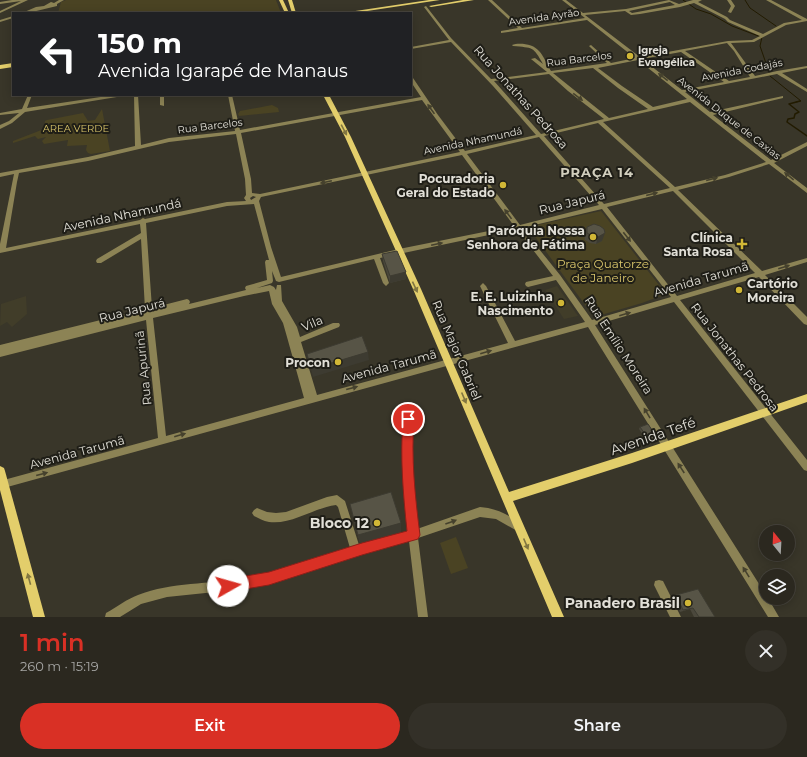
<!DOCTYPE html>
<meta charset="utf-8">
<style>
:root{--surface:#2b281f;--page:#333028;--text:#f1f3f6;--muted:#a6a6a4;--line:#47443d;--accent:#d93025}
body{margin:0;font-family:Montserrat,sans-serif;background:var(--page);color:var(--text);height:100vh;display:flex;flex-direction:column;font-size:15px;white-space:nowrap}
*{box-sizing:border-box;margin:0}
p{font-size:13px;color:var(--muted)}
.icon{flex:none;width:22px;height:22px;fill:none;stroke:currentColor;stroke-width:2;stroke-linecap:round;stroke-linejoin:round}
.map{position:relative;height:617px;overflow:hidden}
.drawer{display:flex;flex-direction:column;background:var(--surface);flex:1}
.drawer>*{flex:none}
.hud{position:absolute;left:12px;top:12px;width:400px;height:84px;border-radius:0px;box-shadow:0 2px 10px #0003,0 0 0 1px var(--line);background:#202124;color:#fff;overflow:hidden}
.needle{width:26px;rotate:342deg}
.fabs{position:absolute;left:759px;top:525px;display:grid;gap:8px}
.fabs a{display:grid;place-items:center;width:36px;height:36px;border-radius:50%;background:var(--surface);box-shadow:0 2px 10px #0003,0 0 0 1px var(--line);font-size:20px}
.pin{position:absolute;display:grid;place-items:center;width:34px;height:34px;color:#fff;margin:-17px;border:2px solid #fff;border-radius:50%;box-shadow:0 1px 4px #0007}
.me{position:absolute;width:44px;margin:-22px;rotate:83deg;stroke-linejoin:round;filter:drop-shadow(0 0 3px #0008)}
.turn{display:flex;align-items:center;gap:14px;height:84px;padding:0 20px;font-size:18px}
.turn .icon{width:52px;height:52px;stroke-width:2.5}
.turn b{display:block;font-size:28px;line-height:34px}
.round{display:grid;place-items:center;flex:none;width:42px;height:42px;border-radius:21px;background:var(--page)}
.headline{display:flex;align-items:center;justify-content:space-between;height:68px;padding:0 20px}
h1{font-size:24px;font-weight:600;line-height:30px;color:var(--accent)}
.button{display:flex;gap:8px;margin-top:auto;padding:8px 20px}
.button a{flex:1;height:46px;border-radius:24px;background:var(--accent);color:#fff;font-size:16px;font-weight:600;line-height:46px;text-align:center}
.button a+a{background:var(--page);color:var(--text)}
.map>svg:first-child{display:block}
</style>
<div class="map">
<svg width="807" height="617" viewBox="0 0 807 617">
<rect width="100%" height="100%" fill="#393629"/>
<g fill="#413d29">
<polygon points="557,286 578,316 564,319 545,290"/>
<polygon points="26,296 27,314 12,327 7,322 0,326 1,304"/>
</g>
<g fill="#4a4323">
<polygon points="66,0 276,0 281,13 58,13 61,2"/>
<polygon points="272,105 278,108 279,112 239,116 238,114 240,111"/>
<polygon points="102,109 110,151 91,154 88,153 86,150 87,145 67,146 68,140 44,144 42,141 46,137 38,139 35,136 13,143 13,141 44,129 45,121 47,120 83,113 88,121 95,120"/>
<polygon points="601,211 666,294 642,303 594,317 528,227"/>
<polygon points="456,537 468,568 451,574 440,543"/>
</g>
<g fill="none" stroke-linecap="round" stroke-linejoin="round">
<g stroke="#221b00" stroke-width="1">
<polyline points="683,0 696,9 711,14 732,26 761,37"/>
<polyline points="745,0 750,8 776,26"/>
<polyline points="762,37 760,46 769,72"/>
<polyline points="770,76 801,101 796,102"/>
</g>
<polyline stroke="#221b00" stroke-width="1.5" points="800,101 789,104 799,112 795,114 794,118 788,119 787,122 807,136"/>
<g fill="#8c8355" fill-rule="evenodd">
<polygon points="12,0 28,0 0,13 0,11 21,1 0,4 0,2"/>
<polygon points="59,0 64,0 57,4 57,6 28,13 22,13 36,7 44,6 51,2 54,3"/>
<path d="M488 0H492L522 28 585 18 562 0H566L583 13 626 9 669 0 679 4 693 0H702L698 2 727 17 730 20 763 34 784 23 802 20 766 0H771L807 19V21L786 25 754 42 731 43 755 76 777 71 807 66V68L782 73 807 89V92L777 74 685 92 710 112 783 96V98L713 115 771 160 807 142V146L774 163 807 188V193L769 164 729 177 678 190 762 271 807 258V262L765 275 807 317V325L804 324 759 277 680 300 807 460V471L804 470 674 302 595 325 766 595V598H768L779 617H768L588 327 0 489V481L158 438 146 320 0 357V345L145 309 141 239 101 263H97L96 261 97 259 141 233 140 224 0 253V244L14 174 0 177V173L88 157 135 146 134 95H138L141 145 169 138 235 131 228 95H232L240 130 421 97 411 82V78H413L438 115 465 151 536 135 493 86 451 42 411 49V47L449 40 424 7 426 6 451 38 491 79 547 72 531 59 535 58 543 64C533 46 533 48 513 46L512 45C519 42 534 44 539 51 544 56 547 65 551 71L607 63 590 47 589 46 591 45 611 63 635 58 587 20 501 33V31L518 28ZM670 2 675 5 632 13 629 11ZM694 3 725 19 728 22 760 36 752 40 728 41 640 57 585 15 625 11 631 15 640 14 680 7ZM727 43 734 51 750 77 729 81 685 51ZM681 52 724 82 682 90 642 59ZM638 60 687 99 653 107 622 86 598 68ZM593 68 618 88 648 109 609 118 553 73ZM549 74 568 91 604 119 541 134 494 81ZM422 100 460 152 260 194 252 193 251 179 241 133ZM690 102 766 162 725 175 675 187 603 122ZM598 123 670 188 604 204 544 136ZM236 134 245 179 246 195 244 198 246 201 227 202 145 219 143 218 140 220 6 248 17 182 19 173 88 161 169 142ZM539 137 599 205 520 225 467 154ZM462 155 514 226 399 249 281 277 271 247 259 201 261 197ZM673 191 755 273 677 296 607 207ZM253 196 256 197 251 200 250 198ZM254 204 269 260H266L265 262 267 280 246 286 245 288 246 290 189 304 190 302 189 300 187 299 152 308 146 223 227 206ZM602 209 671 297 592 320 560 275 522 228ZM517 229 553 276 526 282 525 284 526 286 528 287 556 280 585 322 515 341 486 286 483 283 480 286 508 343 317 395 301 342 339 327 340 325 339 323H333L300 337 297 327 282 301 281 285H277L276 290 274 287 270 285 257 288 272 283 273 281 272 271 276 281 279 282 374 259 383 283 386 286 389 283 380 258ZM269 291 272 304 283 323 287 337 304 398 166 436 153 318 244 296Z"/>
<polygon points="727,0 731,0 735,6 731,13 728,12 731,6"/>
<polygon points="13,16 13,18 0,22 0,20"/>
<polygon points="28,95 32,95 27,108 114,95 125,95 123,96 25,112 12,123 0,129 0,125 9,121 19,113 0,115 0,113 22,109"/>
<polygon points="160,95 164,95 164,106 160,105"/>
<path d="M408 415 411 416 412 419V468L417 529 480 507C496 508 509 515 522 524L524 527 522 530 519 532 496 519 480 517 418 538 428 617H418L409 541 362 554 269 584 244 589 167 597 141 604 120 617H105L106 613C117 607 127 599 138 595 172 582 209 584 244 579 280 573 316 559 350 548L338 507 336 505C313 508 292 525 269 522 263 521 259 518 254 516L252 513 254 510 257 508 267 512 276 513 286 512 327 497 337 495 345 501 359 545 408 532C404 494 403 457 404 419L405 416Z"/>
<polygon points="659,580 663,581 681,617 670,617 654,585 655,581"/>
</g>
<g fill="#e3ce6b" fill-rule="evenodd">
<polygon points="279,0 283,0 289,13 285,13"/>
<polygon points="288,0 292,0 296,13 292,13"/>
<polygon points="429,0 440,0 354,13 342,13"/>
<polygon points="463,0 474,0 431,7 429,6"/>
<polygon points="13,63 13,67 0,69 0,65"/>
<polygon points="323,95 329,95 351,137 421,289 509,492 632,453 807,394 807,402 632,463 513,501 564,617 552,617 413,289 345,137"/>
<polygon points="0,466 4,468 5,471 45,617 33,617 0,490"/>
</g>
</g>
<g fill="#4b483c">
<polygon points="594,224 602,241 596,244 590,243 585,240 584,234 587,227"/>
<polygon points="382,254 406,279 390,283 383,261"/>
<polygon points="640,427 658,439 657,441 648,443 639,429"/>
<polygon points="350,504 401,532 360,543"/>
<polygon points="676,595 715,617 694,617 690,609 680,612 673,597"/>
</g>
<g fill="#3d3b31">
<polygon points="605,233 602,241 596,244 598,237"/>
<polygon points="406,272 406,279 390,283 390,276"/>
<polygon points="368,352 369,360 313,377 311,369"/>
<polygon points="658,439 657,441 648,443 650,441"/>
<polygon points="401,523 401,532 360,543 358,535"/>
</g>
<g fill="#575446" stroke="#3d3b31">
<polygon points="594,224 600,226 604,229 605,233 598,237 592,236 587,233 587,227"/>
<polygon points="397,251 406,272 390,276 382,254"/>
<polygon points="362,336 368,352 311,369 307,354"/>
<polygon points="648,424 658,439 650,441 640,427"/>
<polygon points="391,492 401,523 358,535 350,504"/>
<polygon points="698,589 715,617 699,617 693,608 683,610 676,595"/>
</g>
<defs><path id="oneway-solid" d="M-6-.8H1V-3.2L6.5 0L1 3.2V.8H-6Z"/></defs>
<g fill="#45412d">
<use href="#oneway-solid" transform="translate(663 77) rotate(-142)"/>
<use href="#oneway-solid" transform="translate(578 97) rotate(37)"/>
<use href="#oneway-solid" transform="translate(431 109) rotate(-125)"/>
<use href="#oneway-solid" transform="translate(789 176) rotate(-141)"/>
<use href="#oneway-solid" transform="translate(712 179) rotate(-14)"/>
<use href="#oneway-solid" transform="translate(326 182) rotate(168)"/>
<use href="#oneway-solid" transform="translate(652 194) rotate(-14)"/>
<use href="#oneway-solid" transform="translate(508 214) rotate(-126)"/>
<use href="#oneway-solid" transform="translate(627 237) rotate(52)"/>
<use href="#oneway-solid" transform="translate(437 244) rotate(-12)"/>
<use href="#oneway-solid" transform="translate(784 267) rotate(-17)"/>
<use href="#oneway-solid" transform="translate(625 314) rotate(-16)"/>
<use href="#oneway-solid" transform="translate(486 352) rotate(-16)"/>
<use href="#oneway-solid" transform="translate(352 388) rotate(-15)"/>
<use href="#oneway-solid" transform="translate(647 413) rotate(-121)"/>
<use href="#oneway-solid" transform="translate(180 435) rotate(-16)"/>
<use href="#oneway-solid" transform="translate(681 468) rotate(-123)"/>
<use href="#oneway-solid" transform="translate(42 474) rotate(-15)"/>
<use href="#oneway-solid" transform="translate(451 522) rotate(-20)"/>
<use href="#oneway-solid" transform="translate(746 572) rotate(-122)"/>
</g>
<g fill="#817641">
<use href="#oneway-solid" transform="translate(344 130) rotate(62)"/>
<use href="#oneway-solid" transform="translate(415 287) rotate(65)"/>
<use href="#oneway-solid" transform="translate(464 398) rotate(67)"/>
<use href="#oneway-solid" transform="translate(526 544) rotate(67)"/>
<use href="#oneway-solid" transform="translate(29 579) rotate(-105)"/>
</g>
<path fill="#d93025" stroke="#8d1f18" d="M408 414 412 415 414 419C411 458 415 496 420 535L418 539 362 555 269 585 228 592 224 590 222 586 224 581 228 579 269 572 362 543 407 531C403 493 400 457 403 419L405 415Z"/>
<g fill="#d1b736" stroke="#1f1e17" stroke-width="1.5">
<circle cx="630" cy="56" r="4"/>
<circle cx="503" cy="185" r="4"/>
<circle cx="593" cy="237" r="4"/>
<path d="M740 238h4v4h4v4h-4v4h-4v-4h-4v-4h4z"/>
<circle cx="739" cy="290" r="4"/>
<circle cx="561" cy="303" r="4"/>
<circle cx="338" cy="362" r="4"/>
<circle cx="377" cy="523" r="4"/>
<circle cx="688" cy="603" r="4"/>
</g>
<g text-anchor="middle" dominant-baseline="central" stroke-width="4" stroke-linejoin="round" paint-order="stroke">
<g font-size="10" fill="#e1dfd7" stroke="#1f1e17">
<text transform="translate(544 17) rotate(-8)">Avenida Ayrão</text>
<text transform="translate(579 59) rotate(-7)">Rua Barcelos</text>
<text transform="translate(742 70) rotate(-11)">Avenida Codajás</text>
<text transform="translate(729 118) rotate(38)">Avenida Duque de Caxias</text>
<text transform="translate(210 126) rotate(-7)">Rua Barcelos</text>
<text transform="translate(473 141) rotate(-12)">Avenida Nhamundá</text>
</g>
<g font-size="10" font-weight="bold" fill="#e1dfd7" stroke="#1f1e17" text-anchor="start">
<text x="638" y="50">Igreja<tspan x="638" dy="12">Evangélica</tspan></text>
</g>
<g font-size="10" fill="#d8c46a" stroke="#1f1e17">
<text x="76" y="128">AREA VERDE</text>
</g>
<g font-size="12" fill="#e1dfd7" stroke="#1f1e17">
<text transform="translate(521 97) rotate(48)">Rua Jonathas Pedrosa</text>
<text transform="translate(572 202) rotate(-14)">Rua Japurá</text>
<text transform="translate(122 215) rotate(-12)">Avenida Nhamundá</text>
<text transform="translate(701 279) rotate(-16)">Avenida Tarumã</text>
<text transform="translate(132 310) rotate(-14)">Rua Japurá</text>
<text transform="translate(312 323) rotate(-23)">Vila</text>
<text transform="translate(619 345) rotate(57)">Rua Emílio Moreira</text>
<text transform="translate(457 350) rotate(67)">Rua Major Gabriel</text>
<text transform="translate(735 357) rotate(52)">Rua Jonathas Pedrosa</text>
<text transform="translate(389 366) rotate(-15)">Avenida Tarumã</text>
<text transform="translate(143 368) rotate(-96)">Rua Apurinã</text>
<text transform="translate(77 452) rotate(-15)">Avenida Tarumã</text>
</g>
<g font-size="12" font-weight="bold" fill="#e1dfd7" stroke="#1f1e17" text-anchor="end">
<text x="495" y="178">Pocuradoria<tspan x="495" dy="14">Geral do Estado</tspan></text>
<text x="585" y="230">Paróquia Nossa<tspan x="585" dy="14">Senhora de Fátima</tspan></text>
<text x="733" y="237">Clínica<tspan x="733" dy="14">Santa Rosa</tspan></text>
<text x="747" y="283" text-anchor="start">Cartório<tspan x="747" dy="14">Moreira</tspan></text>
<text x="553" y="296">E. E. Luizinha<tspan x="553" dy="14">Nascimento</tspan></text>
<text x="330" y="362">Procon</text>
</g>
<g font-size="12" fill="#d8c46a" stroke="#1f1e17">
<text x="603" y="263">Praça Quatorze<tspan x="603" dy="14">de Janeiro</tspan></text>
</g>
<g font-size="13" font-weight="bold" letter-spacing="1" fill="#d2cfbe" stroke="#1f1e17">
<text x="597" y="172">PRAÇA 14</text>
</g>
<g font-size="14" fill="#e1dfd7" stroke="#1f1e17">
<text transform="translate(653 436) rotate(-19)">Avenida Tefé</text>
</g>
<g font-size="14" font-weight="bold" fill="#e1dfd7" stroke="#1f1e17" text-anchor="end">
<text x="369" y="523">Bloco 12</text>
<text x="680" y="603">Panadero Brasil</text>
</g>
</g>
</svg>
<div class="fabs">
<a><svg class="needle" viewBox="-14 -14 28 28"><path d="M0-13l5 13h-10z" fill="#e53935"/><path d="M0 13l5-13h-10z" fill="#a6a6a4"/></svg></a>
<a><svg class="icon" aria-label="layers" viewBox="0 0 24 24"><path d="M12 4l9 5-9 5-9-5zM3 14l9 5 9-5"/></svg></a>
</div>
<div class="pin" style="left:408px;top:419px;background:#d93025"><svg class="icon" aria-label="arrive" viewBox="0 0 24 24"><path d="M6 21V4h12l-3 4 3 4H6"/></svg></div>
<svg class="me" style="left:228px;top:586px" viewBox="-20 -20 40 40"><circle r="19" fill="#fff"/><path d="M0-13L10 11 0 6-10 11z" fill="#d93025"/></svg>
<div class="hud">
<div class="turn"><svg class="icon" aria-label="left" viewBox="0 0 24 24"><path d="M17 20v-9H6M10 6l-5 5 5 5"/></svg><div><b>150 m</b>Avenida Igarapé de Manaus</div></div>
</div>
</div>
<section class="drawer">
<div class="headline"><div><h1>1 min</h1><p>260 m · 15:19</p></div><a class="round"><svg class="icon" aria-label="close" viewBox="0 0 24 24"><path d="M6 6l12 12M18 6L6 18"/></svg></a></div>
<div class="button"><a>Exit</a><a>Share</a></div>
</section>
